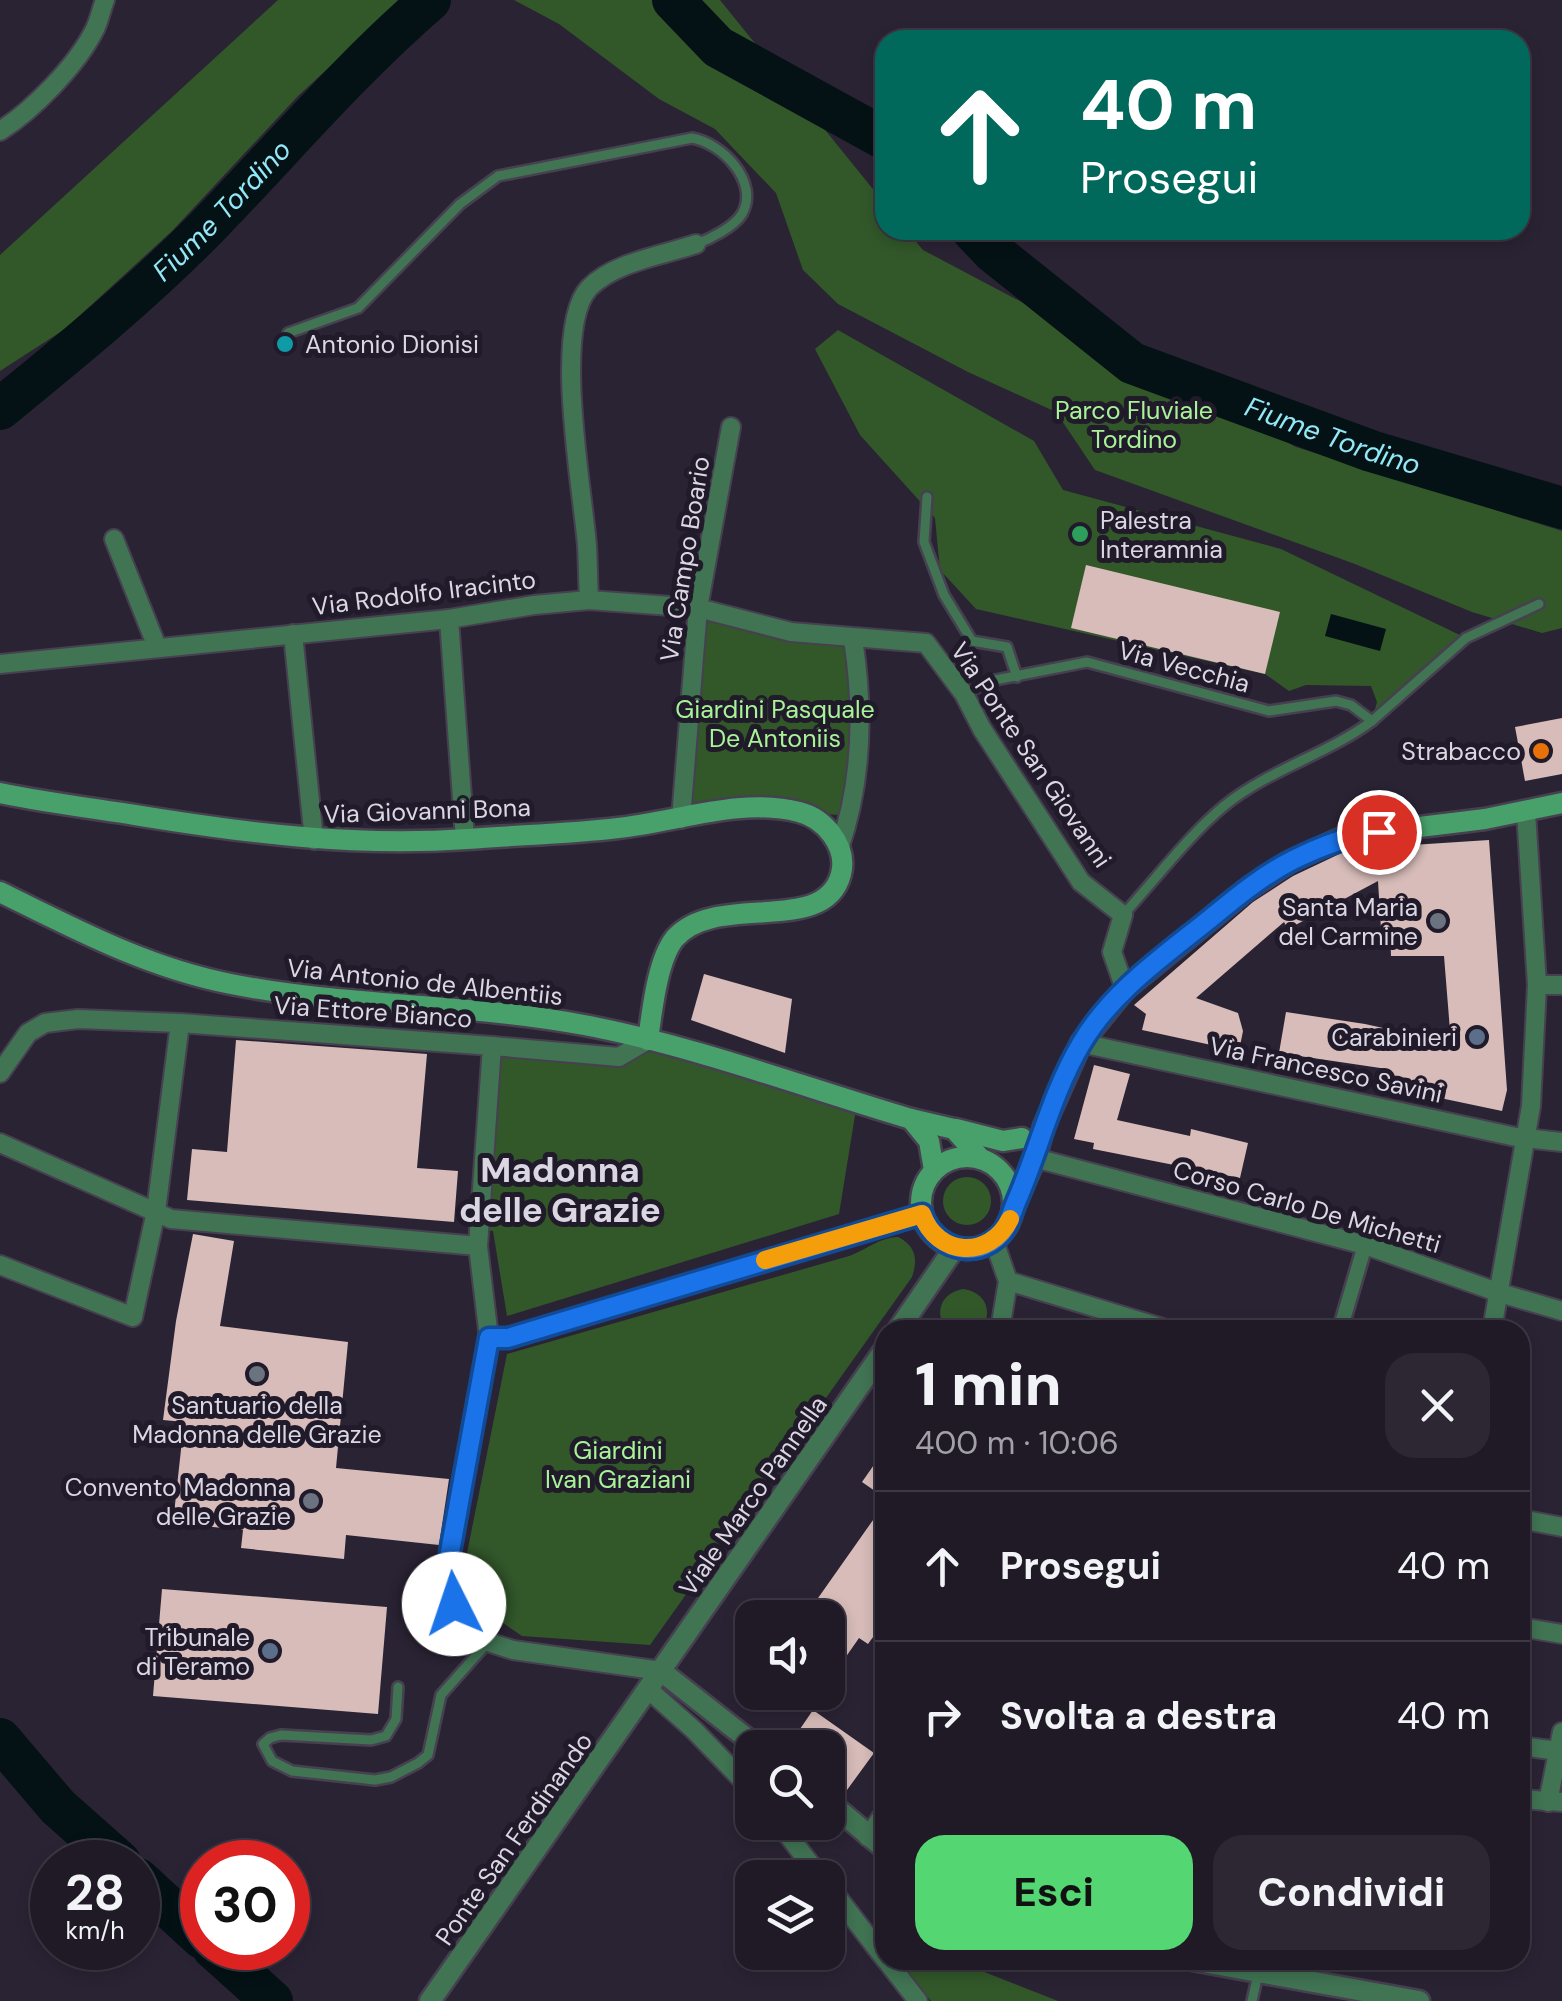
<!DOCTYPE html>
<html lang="it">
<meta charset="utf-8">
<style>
:root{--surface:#201a27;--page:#2d2733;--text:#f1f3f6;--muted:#a2a1a7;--line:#3d3844;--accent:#54d672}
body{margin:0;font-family:"DM Sans",sans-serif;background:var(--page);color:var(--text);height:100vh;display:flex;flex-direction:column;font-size:38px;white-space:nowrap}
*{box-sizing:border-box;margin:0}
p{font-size:32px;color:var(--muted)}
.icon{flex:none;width:55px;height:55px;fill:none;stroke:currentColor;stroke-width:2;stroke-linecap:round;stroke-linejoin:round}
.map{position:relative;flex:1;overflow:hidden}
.details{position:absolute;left:875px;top:1320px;width:655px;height:650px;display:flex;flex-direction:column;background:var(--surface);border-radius:30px;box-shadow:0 5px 15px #0003,0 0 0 2px var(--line)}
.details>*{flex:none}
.top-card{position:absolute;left:875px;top:30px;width:655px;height:210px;border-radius:30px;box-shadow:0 5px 15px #0003,0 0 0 2px var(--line);background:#00695c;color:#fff;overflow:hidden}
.tools{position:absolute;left:735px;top:1600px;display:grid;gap:20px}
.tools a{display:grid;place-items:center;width:110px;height:110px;border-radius:20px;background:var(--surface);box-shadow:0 5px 15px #0003,0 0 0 2px var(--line);font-size:50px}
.speed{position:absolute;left:30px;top:1840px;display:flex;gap:20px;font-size:50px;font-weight:700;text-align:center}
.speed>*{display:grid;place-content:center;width:130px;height:130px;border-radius:50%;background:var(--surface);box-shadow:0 5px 15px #0003,0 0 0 2px var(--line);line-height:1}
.speed small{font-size:25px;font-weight:400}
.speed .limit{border:15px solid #d22;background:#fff;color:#111}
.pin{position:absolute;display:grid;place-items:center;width:85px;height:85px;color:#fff;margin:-42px;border:5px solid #fff;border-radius:50%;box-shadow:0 2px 10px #0007}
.me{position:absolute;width:110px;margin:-55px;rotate:356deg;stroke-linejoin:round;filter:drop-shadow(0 0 8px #0008)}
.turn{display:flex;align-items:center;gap:35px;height:210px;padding:0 40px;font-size:45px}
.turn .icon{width:130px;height:130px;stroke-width:2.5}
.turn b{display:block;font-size:70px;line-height:85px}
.round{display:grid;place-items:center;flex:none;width:105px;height:105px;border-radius:30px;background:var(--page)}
.summary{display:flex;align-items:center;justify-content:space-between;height:170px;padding:0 40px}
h1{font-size:60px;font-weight:800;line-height:75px}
.button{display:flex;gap:20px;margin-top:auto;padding:20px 40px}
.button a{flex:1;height:115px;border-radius:30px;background:var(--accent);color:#111;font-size:40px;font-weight:800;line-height:115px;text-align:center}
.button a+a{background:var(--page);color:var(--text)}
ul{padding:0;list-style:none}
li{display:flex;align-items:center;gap:30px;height:150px;padding:0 40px;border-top:2px solid var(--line)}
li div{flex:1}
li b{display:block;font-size:38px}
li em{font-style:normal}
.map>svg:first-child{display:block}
</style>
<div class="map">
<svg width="1562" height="2001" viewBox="0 0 1562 2001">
<rect width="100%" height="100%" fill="#2a2334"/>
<g fill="#32582a">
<polygon points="278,0 402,0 298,96 172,231 65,329 0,371 0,255"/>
<polygon points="514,0 720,0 885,204 885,230 906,230 923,250 1296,447 1562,531 1562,628 1542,633 1472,612 1355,564 1095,470 1056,412 968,372 838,304 803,270 776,193 715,129 659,99 559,24"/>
<polygon points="838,330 1034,441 1063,490 1281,549 1466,638 1372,721 1377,702 1371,686 1306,685 1289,691 1265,674 976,609 940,570 935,518 860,435 815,349"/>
<polygon points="698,608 853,639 851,816 774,810 681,819"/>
<polygon points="648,1040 857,1103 839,1214 507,1316 493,1231 478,1229 492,1046 619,1057"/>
<circle cx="967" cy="1201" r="24"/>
<path d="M898 1237C916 1246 918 1259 912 1277L650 1645 522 1636 478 1606 465 1563 507 1354 849 1256C868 1249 878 1238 898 1237Z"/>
<path d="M963 1289C985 1292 994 1311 981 1330H946C934 1312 941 1293 963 1289Z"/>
<polygon points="916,1960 954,1960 1058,2001 931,2001 907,1970"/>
</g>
<polygon fill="#041215" points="1331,614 1386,629 1380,651 1325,636"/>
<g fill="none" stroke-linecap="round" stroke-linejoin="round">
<g stroke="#041215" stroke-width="42">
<polyline points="673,0 718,47 885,139"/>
<path id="s1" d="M972 230 993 252 1132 363 1371 451 1562 508"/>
<path id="s2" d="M0 409C71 351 142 293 206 228 281 151 349 70 430 0"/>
<polyline points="0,1739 58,1807 120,1862"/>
<polyline points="138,1879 202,1938"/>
<polyline points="213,1948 272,2001"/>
</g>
</g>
<g fill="#d7bcb9">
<polygon points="1086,565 1280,612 1265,674 1071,628"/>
<polygon points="1562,718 1562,774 1525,781 1515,727"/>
<polygon points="1489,840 1507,1090 1502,1111 1383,1086 1387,1069 1279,1053 1286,1012 1365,1024 1451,1043 1444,956 1391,956 1390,929 1381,929 1378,881 1288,929 1284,922 1196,998 1238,1013 1243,1031 1239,1051 1142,1030 1146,1014 1134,1005 1253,902 1293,876 1350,849"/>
<polygon points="704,974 792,999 785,1053 691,1020"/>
<polygon points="236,1040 427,1054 417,1168 458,1171 454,1222 187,1200 192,1149 227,1152"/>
<polygon points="1094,1065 1130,1074 1117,1120 1190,1136 1191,1129 1248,1143 1240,1178 1093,1149 1094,1143 1074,1139"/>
<polygon points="193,1234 234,1241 220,1326 348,1342 336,1468 449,1479 439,1545 346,1535 344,1559 241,1548 243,1530 173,1523 184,1422 163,1420 176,1321"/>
<polygon points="885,1449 885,1498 862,1482"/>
<polygon points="885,1503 885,1608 878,1618 884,1622 868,1644 859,1638 843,1661 828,1650 828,1618 804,1618"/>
<polygon points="162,1589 387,1607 378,1714 153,1696"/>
<polygon points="813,1710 874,1753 847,1790 828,1776 828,1748 787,1748"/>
</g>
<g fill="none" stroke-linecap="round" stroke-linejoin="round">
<g stroke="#464050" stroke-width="14">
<g id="service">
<path d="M288 333 358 308 460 204 498 176 692 138C722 143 760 182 742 214 734 227 710 239 696 244"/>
<polyline points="927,497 924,542 944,595 972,641 1007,647 1017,677"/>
<path d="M964 694 990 681 1087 662 1269 711 1336 701 1351 705 1372 721C1326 755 1268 770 1224 806 1189 835 1154 881 1123 915"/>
<polyline points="1372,721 1466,638 1539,604"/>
<polyline points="398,1687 396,1719 386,1736 371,1740 281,1735 270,1738 263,1744 272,1761 292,1771 375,1780 391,1777 418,1763 428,1755 441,1695 488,1642"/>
<polyline points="1252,2001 1258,1974"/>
</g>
</g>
<g stroke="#464050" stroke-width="19">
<polyline id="pedestrian" points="1340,1330 1365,1245"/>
</g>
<g stroke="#464050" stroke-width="22">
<g id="minor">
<path d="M0 131C33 110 76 66 94 31 99 22 101 10 105 0"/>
<polyline points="114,539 157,647"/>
<path d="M589 600C588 582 588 564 587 546 583 492 552 328 589 288 614 262 664 255 696 244"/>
<polyline points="449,619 465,839"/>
<polyline points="293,634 314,840"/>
<polyline points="0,664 449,619 534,605 589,600 698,608 791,632 926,643 964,694 982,729 1081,882 1123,915 1112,952 1125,989"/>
<polyline points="681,819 698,608 731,427"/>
<path d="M839 849C863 780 864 710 853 639"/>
<polyline points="1537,985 1562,985"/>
<polyline points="1081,1043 1516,1137 1562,1142"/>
<polyline points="492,1046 619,1057 648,1040"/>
<polyline points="0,1073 28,1033 45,1023 78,1019 180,1023 492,1046 478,1246 489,1338 450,1552 453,1604 470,1630 488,1642 513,1650 661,1671"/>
<polyline points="0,1143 171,1219 478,1246"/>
<polyline points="1035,1158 1365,1245 1500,1293 1562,1311"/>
<polyline points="994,1241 1008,1281 1000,1330"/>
<polyline points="0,1265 133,1317 156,1211 180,1023"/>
<polyline points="1008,1281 1169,1330"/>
<polyline points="1492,1330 1531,1106 1537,985 1526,812"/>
<polyline points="489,1338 508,1339 922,1215"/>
<polyline points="1520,1519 1562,1527"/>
<polyline points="1520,1627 1562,1634"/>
<polyline points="649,1690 694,1730 752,1790"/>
<polyline points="1520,1746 1558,1751"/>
<polyline points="1520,1799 1562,1802"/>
<polyline points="1548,1802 1562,1732"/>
<polyline points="778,1822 821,1878"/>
<polyline points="868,1837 885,1812"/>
<polyline points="828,1885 885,1959"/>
<polyline points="886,1960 918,2001"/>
</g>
</g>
<g stroke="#464050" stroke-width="25">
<g id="tertiary">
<polyline points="898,1330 955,1247"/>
<polyline points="661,1671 759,1748"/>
<polyline points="828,1801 885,1849"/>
<polyline points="1192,1960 1419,2001"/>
<polyline points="430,2001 885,1349"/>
</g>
</g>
<g stroke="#464050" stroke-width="25">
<g id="secondary">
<path d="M0 793C44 802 90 808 135 815 245 833 355 847 467 839 517 835 569 834 618 828 676 822 741 797 799 812 824 818 848 846 841 874 825 937 717 891 675 938 657 960 652 1012 648 1040"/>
<path d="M0 892C75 929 148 968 231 984 347 1007 467 1003 584 1025 695 1046 803 1087 911 1119L954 1129 981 1159"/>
<polyline points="911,1119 929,1141 934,1170"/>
<polyline points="956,1129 1003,1141 1022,1138"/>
<circle cx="967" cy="1203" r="46"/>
<polyline points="1013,1209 1035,1158 1044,1126 1081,1043 1125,989 1245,891 1289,862 1346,836 1485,819 1562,803"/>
</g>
</g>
<use href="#service" stroke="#407453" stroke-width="9"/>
<use href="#pedestrian" stroke="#407453" stroke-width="14"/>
<use href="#minor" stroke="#407453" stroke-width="18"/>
<use href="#tertiary" stroke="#407453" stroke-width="20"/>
<use href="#secondary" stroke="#48a06b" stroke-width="20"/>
</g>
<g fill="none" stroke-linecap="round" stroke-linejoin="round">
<g stroke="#114b97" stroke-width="25">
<path id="route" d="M454 1604 450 1552 489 1338H508L922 1214C934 1248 975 1262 1001 1234 1010 1224 1012 1211 1017 1200 1039 1149 1052 1093 1081 1044 1110 994 1161 958 1206 922 1233 900 1261 876 1293 860 1321 846 1347 836 1379 832"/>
</g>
<use href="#route" stroke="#1a73e8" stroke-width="18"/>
<path stroke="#f59e0b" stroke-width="18" d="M765 1260 922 1214C937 1257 990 1260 1010 1219"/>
</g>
<circle fill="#0f9aa8" stroke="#201a2a" stroke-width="4" cx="285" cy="344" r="10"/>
<circle fill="#2e9e5b" stroke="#201a2a" stroke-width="4" cx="1080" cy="534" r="10"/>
<circle fill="#e8710a" stroke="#201a2a" stroke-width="4" cx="1541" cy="751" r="10"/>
<g fill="#6b7280" stroke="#201a2a" stroke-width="4">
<circle cx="1438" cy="921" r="10"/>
<circle cx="257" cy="1374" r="10"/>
<circle cx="311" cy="1501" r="10"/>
</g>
<g fill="#5c6f8a" stroke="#201a2a" stroke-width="4">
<circle cx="1477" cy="1037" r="10"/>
<circle cx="270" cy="1651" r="10"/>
</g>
<g text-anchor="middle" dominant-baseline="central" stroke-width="10" stroke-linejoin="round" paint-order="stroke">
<g font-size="25" fill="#dbd7e2" stroke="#201a2a" text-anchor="end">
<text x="305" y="344" text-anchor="start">Antonio Dionisi</text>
<text x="1100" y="520" text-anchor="start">Palestra<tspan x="1100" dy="29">Interamnia</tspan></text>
<text x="1521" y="751">Strabacco</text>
<text x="1418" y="907">Santa Maria<tspan x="1418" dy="29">del Carmine</tspan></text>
<text x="1457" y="1037">Carabinieri</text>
<text x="257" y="1405" text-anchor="middle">Santuario della<tspan x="257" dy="29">Madonna delle Grazie</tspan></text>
<text x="291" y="1487">Convento Madonna<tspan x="291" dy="29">delle Grazie</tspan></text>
<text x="250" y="1637">Tribunale<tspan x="250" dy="29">di Teramo</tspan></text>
</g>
<g font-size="25" fill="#a8f398" stroke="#201a2a">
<text x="1134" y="410">Parco Fluviale<tspan x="1134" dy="29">Tordino</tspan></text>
<text x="775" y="709">Giardini Pasquale<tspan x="775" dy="29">De Antoniis</tspan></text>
<text x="618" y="1450">Giardini<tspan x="618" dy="29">Ivan Graziani</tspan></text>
</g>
<g font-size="25" fill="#dbd7e2" stroke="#201a2a">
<text transform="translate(685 559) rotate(-81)">Via Campo Boario</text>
<text transform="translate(424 593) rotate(-7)">Via Rodolfo Iracinto</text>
<text transform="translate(1184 667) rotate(15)">Via Vecchia</text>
<text transform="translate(1031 755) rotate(56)">Via Ponte San Giovanni</text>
<text transform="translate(427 811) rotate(-2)">Via Giovanni Bona</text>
<text transform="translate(425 982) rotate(6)">Via Antonio de Albentiis</text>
<text transform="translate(373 1012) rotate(4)">Via Ettore Bianco</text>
<text transform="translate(1326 1070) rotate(12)">Via Francesco Savini</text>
<text transform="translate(1307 1207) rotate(16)">Corso Carlo De Michetti</text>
<text transform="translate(753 1496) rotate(-55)">Viale Marco Pannella</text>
<text transform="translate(514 1839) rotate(-55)">Ponte San Ferdinando</text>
</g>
<g font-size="28" font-style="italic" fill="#93e8f8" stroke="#201a2a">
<text stroke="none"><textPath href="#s2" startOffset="298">Fiume Tordino</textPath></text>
<text stroke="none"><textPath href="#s1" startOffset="422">Fiume Tordino</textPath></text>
</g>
<g font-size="35" font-weight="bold" fill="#dbd7e2" stroke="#201a2a">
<text x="560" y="1170">Madonna<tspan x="560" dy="40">delle Grazie</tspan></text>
</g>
</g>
</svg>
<div class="tools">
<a><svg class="icon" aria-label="sound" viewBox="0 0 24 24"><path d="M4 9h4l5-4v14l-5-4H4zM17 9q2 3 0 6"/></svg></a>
<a><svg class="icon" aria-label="search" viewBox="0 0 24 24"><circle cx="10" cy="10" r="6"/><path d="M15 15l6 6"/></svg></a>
<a><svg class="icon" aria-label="layers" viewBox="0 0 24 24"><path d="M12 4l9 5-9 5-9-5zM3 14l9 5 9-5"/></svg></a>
</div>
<div class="speed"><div>28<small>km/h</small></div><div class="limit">30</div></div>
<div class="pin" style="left:1379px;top:832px;background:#d93025"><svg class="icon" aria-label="arrive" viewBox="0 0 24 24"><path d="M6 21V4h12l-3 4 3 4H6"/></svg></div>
<svg class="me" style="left:454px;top:1604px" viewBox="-20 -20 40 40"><circle r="19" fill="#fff"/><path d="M0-13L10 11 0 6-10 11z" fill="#1a73e8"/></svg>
<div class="top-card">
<div class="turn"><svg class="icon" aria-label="ahead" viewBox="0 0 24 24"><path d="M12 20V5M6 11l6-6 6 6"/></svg><div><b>40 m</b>Prosegui</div></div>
</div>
<section class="details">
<div class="summary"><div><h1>1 min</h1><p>400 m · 10:06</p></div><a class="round"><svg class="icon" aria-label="close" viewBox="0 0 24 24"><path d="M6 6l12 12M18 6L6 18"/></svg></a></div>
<ul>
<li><svg class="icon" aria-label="ahead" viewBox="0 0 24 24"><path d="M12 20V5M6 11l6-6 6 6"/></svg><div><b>Prosegui</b></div><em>40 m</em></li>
<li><svg class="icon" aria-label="right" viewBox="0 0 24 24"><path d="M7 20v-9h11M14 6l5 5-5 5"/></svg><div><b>Svolta a destra</b></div><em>40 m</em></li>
</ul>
<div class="button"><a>Esci</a><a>Condividi</a></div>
</section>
</div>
